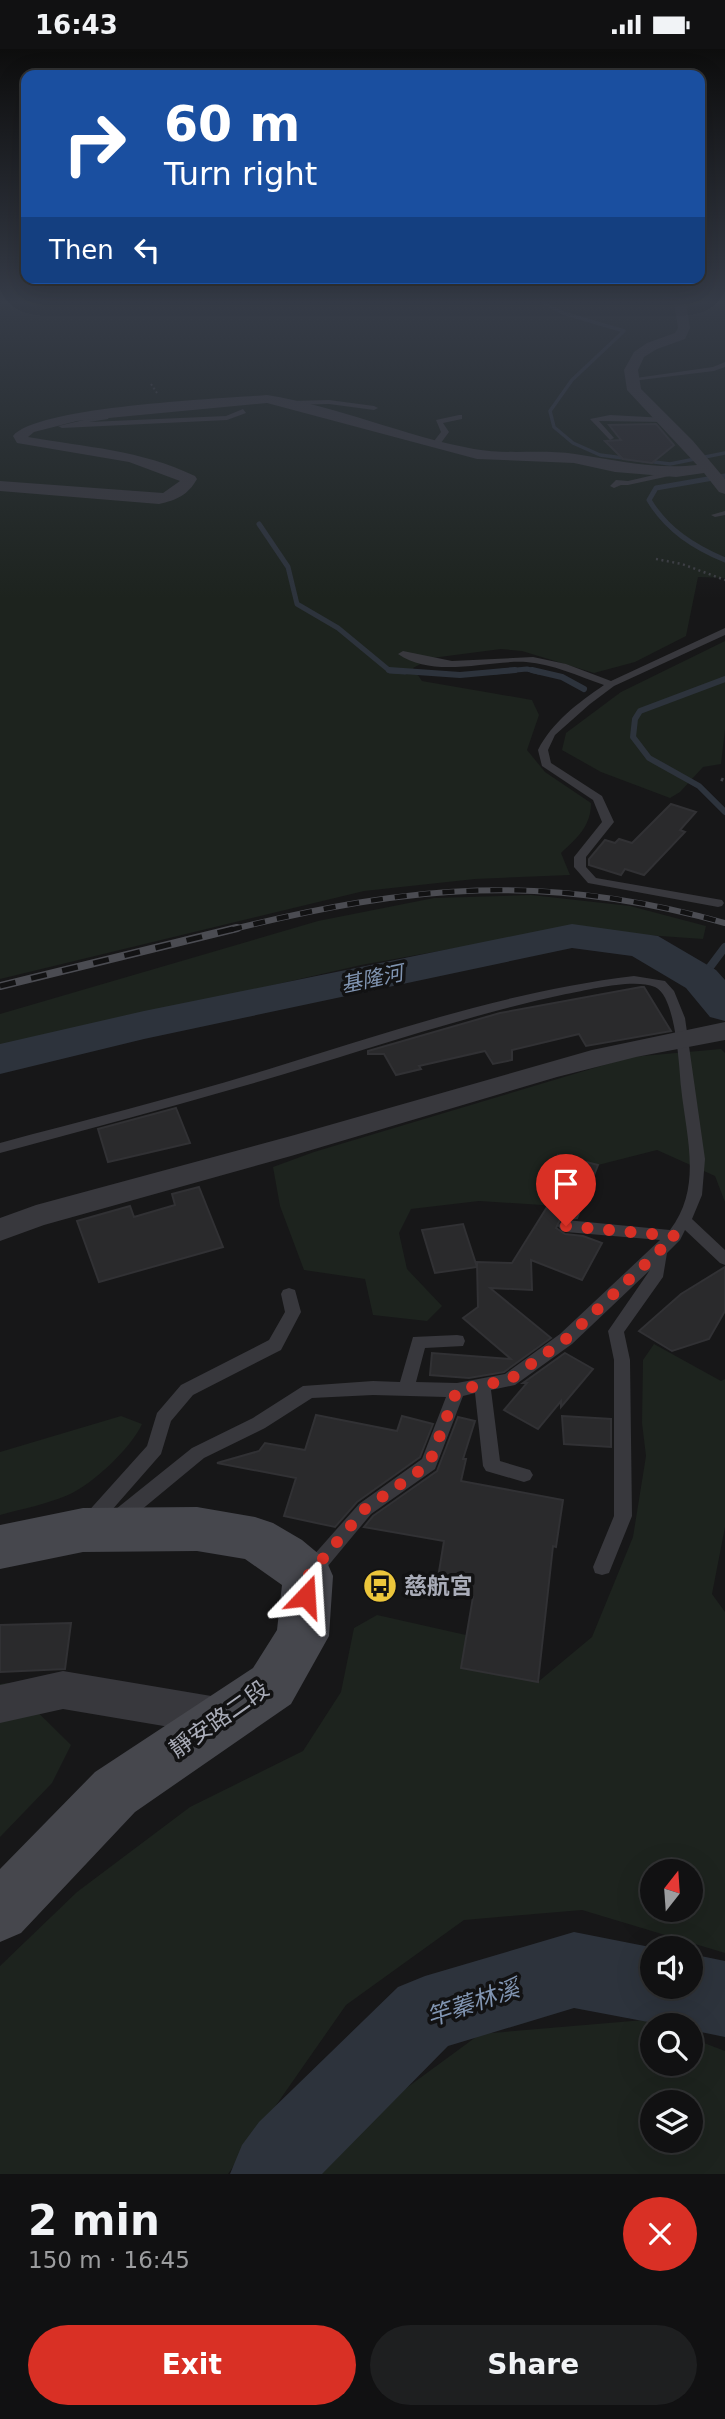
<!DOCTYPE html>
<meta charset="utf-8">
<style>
:root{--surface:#111112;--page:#1e1f20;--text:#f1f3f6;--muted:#9c9d9f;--line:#303132;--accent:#d93025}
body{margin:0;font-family:"DejaVu Sans","Noto Sans TC",sans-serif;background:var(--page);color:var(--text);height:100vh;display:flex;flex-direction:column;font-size:26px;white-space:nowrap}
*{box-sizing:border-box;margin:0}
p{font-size:23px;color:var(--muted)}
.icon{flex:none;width:38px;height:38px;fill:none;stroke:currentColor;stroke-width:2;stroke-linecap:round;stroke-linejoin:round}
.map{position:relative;height:2125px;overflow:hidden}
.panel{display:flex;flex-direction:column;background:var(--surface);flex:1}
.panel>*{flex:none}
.guide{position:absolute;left:21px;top:21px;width:684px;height:214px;border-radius:14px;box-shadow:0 7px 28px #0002,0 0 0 2px var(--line);background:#1a4fa0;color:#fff;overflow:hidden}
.needle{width:46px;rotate:17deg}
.buttons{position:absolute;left:640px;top:1810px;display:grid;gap:14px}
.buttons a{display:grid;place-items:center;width:63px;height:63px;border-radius:50%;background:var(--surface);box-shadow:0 7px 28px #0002,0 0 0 2px var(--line);font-size:35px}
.pin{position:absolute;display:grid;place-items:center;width:60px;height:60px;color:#fff;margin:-72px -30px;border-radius:50% 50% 50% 0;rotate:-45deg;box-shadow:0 0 7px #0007}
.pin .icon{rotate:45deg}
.me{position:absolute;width:77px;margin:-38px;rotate:20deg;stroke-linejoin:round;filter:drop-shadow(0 0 5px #0008)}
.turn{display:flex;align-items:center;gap:24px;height:147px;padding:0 28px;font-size:32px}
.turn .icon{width:91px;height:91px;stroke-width:2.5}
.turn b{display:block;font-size:49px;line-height:60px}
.then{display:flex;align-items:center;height:66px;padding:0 28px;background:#0003;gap:14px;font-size:26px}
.round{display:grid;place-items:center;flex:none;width:74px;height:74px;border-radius:37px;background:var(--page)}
.head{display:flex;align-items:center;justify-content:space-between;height:119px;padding:0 28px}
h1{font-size:42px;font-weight:600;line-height:52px}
.button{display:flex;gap:14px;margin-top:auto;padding:14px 28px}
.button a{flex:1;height:80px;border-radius:42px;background:var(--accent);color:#fff;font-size:28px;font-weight:600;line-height:80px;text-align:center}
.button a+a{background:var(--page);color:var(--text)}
.status{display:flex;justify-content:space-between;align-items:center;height:49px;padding:0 35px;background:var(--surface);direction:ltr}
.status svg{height:19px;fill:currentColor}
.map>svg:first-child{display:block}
</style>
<div class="status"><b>16:43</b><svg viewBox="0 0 49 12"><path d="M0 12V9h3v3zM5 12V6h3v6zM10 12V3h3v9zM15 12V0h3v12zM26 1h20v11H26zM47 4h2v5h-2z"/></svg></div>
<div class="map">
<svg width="725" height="2125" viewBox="0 0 725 2125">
<rect width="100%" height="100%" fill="#171718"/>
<g fill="#1d231e" fill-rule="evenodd">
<path d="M0 253H725V529L698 528 686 587 635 613 594 624 522 602 501 600 432 609 413 619 422 632 532 651 539 666 527 701 545 723 591 754C591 777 578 788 561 804L570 826 475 830 364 842 0 930Z"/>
<polygon points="725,592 725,680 721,715 703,718 680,743 670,749 601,723 562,701 566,684 621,643"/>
<polygon points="531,846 630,857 706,877 703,890 561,880 361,916 0,999 0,965 318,872 434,849"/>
<polygon points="721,1000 725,1004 725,1153 715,1127 657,1101 598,1116 558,1106 544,1138 585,1149 572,1158 479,1152 411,1160 399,1184 407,1220 442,1257 427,1272 373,1266 365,1230 304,1221 280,1157 273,1118 314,1103 631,1008"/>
<path d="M654 1295 721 1332 725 1330V1478L712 1545 725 1563V1904L582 1861 464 1871 346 1956 228 2125H0V1917L77 1843 190 1758 303 1702 341 1643 354 1579 377 1566 466 1586 462 1619 538 1633 592 1588 633 1488 646 1407 642 1374 643 1311ZM653 1822H691V1860H653Z"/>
<path d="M121 1367 142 1375C131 1399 93 1435 68 1446 47 1455 22 1460 0 1466V1403Z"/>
<polygon points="8,1634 71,1696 52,1734 0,1788 0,1635"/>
<path d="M644 1971 655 1976H653V2014H691V1989L725 2002V2125H314L360 2073 480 1985ZM653 2053H691V2091H653Z"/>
</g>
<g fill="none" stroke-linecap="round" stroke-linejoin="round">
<polyline stroke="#2d333c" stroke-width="3.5" points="542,253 563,264 624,282 572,331 550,362 554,378 573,394 600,406 670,415 725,404"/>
<g stroke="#2d333c" stroke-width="5">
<path d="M725 427 656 439 649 451C667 481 694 498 725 511"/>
<polyline points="259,475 288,518 297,555 338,579 390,622 405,623"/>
<polyline points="495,623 527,620 539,623"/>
</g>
<g stroke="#2d333c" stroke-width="6">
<polyline points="389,621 460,626 515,621"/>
<polyline points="532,621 562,628 584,640"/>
<polyline points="725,630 640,662 635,670 633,688 649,709 699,737 725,763"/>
</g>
<polyline stroke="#2d333c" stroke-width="8" points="701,930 725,898"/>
<g fill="#2d333c" fill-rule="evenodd">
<polygon points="572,875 658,887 716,921 725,931 725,972 710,968 686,939 632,907 572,899 144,990 0,1025 0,995 144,962"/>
<polygon points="574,1883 655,1899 653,1937 691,1937 691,1905 725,1912 725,1988 691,1981 691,1976 664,1976 574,1959 448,1997 322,2125 230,2125 242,2096 259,2073 398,1938 425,1927"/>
</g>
</g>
<g fill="#2a2a2c" stroke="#313134" stroke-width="2">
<polygon points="656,375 674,396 652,414 623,410 605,392 621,391 609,376"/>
<polygon points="671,755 696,763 680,781 685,783 644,826 625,820 621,826 589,816 589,810 605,791 615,794 619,790 632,794"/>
<polygon points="641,938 644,938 671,982 586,997 579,985 512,1001 512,1011 493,1015 485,1002 419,1017 421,1020 396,1026 384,1005 368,1005 368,1002 500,964"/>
<polygon points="176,1059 190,1094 108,1113 98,1080"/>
<polygon points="558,1106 598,1116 577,1169 560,1171 556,1179 565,1185 583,1187 602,1194 582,1231 531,1211 532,1241 490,1239 551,1289 504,1323 469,1329 430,1326 432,1304 511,1310 463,1269 478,1258 477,1213 512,1214 557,1142 544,1138"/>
<polygon points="199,1138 223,1198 99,1233 77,1172 130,1157 134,1168 175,1156 172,1145"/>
<polygon points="463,1175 477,1218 435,1224 422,1181"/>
<polygon points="725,1218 725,1262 709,1290 672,1302 639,1282 681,1245"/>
<polygon points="565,1304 593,1320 561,1358 561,1352 538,1380 504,1361 527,1334 523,1334"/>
<polygon points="316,1366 397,1382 402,1367 433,1375 420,1408 357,1453 335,1478 284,1467 296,1429 217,1414 259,1402 265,1394 305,1401"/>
<polygon points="562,1367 611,1370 611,1398 564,1395"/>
<polygon points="458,1368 475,1372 463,1410 466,1410 461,1432 563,1451 556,1498 553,1497 538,1633 461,1619 473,1548 436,1541 444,1492 364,1478 373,1467 437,1422"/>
<polygon points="71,1574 65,1620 0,1623 0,1576"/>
</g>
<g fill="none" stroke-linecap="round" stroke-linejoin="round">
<polyline stroke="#3e3f44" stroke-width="2" stroke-dasharray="2 2.5" stroke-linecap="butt" points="151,335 157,344"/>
<polyline stroke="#3e3f44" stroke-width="2.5" stroke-dasharray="2 3.5" stroke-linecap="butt" points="656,510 682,515 725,531"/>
<polyline stroke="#3e3f44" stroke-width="3.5" stroke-dasharray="2.5 4.5" stroke-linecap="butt" points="721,730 725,732"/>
<g fill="#38383d" fill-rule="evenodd">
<polygon points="725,313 725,318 714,322 632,332 629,330 713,318"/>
<polygon points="329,351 374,357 378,359 374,361 329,355 291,356 287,354 291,352"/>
<polygon points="243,360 246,364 227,371 62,379 58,377 105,366 109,368 108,370 89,373 226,367"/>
<polygon points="459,366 462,366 462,370 443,374 449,383 438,398 432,398 431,396 441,383 436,371"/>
<polygon points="610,366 666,369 670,371 666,373 599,372 614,389 610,391 590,370"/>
<polygon points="671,422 675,424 674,426 628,436 621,436 614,439 610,437 616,431 628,432"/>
<polygon points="725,462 725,466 715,468 711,466"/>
<path d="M725 579V586L614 637 590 655 555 686 548 701 551 714 602 747 614 773 586 808V818L596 829 722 851 724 854 722 857 718 858 588 834 574 818V808L602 773 593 751 542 717 538 701C552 673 578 654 604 636 578 627 553 615 526 613 487 611 434 630 398 605L403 602 452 612 533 608 566 615 611 632Z"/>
<path d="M634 927 665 932 674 942 685 969 705 1110 702 1146 692 1170 725 1201V1216L720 1214 685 1181 680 1191 667 1204 663 1228 624 1283 630 1311 632 1467 609 1524 602 1526 595 1524 593 1518 614 1467V1311L608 1282 650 1221 572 1295 515 1336 491 1341 500 1412 530 1421 533 1426 530 1431 524 1433 486 1422 483 1417 475 1344 463 1347 435 1420 371 1465 318 1529 311 1531 304 1529 302 1523 304 1517 359 1455 422 1410 446 1348 373 1346 312 1349 265 1379 204 1409 123 1476 117 1478 111 1476 108 1470 111 1464 192 1399 253 1369 303 1337 373 1332 400 1333 413 1288 457 1286 463 1287 465 1292 463 1297 425 1299 416 1333 457 1334 505 1325 560 1285 660 1191 566 1183 561 1181 558 1177 561 1173 566 1171 670 1181C703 1138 686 1087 681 1038 679 1017 676 947 655 938 633 929 589 941 566 945 455 969 349 1007 240 1038 160 1061 80 1082 0 1104V1094C89 1070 178 1048 266 1021 386 984 508 942 634 927Z"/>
<polygon points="289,1239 295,1241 301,1263 281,1301 193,1346 171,1372 161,1405 97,1478 91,1480 85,1478 82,1472 85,1466 147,1397 157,1364 181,1336 269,1291 285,1263 281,1245 283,1241"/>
</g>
<g fill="#38383d" fill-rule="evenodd">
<path d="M674 253H686L690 279 685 290 657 300 644 308 638 321 641 340 693 392 725 430V445L719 443 704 424 676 428 615 423 574 414 477 410 267 354 77 372 34 383 28 388C85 398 141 401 195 427L197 430C188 446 177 451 159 455L0 442V432L163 444 180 432 129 413 17 394 13 387C38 357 221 350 267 346 337 357 404 387 474 400 507 406 542 400 575 405 616 411 655 421 697 416L627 341 624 321 634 303 647 294 675 284 678 279Z"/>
<polygon points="725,973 725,991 636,1008 557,1028 291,1107 44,1176 0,1192 0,1169 36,1156 291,1087 592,1001"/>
<polygon points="63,1622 223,1649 237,1654 243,1668 237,1682 223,1687 63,1660 0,1674 0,1636"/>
</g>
<polygon fill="#46474d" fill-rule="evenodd" points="197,1458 255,1468 273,1474 302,1491 326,1511 333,1527 329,1587 291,1655 135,1763 21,1884 0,1893 0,1820 95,1723 253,1619 277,1581 282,1536 245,1510 197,1502 83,1503 0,1520 0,1476 83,1459"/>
<g stroke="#4b4c52" stroke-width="6">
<path id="rail-far1" d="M230 881C410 836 544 823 725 874"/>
</g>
<g stroke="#4b4c52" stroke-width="8">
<polyline id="rail" points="0,937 237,879"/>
</g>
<use href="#rail-far1" stroke="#121213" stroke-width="4.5" stroke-dasharray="12" stroke-linecap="butt"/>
<use href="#rail" stroke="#121213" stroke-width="5" stroke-dasharray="16" stroke-linecap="butt"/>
</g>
<linearGradient id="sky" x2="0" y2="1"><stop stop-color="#0d0d0d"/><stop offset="0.46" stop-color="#363c48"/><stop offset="1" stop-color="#363c48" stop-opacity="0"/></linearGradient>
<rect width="725" height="550" fill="url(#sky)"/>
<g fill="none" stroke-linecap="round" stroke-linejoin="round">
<polyline stroke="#d93025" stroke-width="12" stroke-dasharray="0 21.6" points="306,1547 308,1527 365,1460 429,1415 457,1341 509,1331 566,1290 675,1187 566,1177"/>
</g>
<defs>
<g id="bus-disc" transform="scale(1.75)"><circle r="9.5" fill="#ecc63b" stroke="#121213"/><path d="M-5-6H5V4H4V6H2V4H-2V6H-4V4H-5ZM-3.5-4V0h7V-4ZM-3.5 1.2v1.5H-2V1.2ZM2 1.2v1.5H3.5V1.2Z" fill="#111"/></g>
</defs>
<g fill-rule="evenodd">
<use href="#bus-disc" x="380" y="1537"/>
</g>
<g text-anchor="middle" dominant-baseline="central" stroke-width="7" stroke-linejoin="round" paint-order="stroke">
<g font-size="21" font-style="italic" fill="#8195b2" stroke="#121213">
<text transform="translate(372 930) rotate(-12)">基隆河</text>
</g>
<g font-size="23" font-weight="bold" fill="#a9acb8" stroke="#121213" text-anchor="start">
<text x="404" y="1537">慈航宮</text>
</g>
<g font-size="23" fill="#a9acb8" stroke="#121213">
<text transform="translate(219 1670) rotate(-35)">靜安路二段</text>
</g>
<g font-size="24" font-style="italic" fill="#8195b2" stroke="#121213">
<text transform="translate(473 1954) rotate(-19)">竿蓁林溪</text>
</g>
</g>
</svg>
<div class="buttons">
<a><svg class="needle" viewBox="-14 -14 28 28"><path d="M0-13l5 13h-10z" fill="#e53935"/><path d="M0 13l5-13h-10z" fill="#9c9d9f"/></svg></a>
<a><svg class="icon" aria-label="sound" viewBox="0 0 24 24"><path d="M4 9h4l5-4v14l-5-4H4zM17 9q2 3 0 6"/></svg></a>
<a><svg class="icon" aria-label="search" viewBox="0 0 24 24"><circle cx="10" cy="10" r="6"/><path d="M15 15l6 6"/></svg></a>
<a><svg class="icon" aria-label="layers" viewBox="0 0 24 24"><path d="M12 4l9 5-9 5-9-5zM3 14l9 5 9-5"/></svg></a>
</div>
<div class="pin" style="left:566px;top:1177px;background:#d93025"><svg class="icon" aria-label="arrive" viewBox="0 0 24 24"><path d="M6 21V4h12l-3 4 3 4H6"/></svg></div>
<svg class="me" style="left:306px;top:1547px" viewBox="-20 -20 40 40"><path d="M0-17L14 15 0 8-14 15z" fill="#d93025" stroke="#fff" stroke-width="4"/></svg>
<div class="guide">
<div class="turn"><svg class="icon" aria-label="right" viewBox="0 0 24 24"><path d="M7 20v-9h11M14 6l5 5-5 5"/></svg><div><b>60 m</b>Turn right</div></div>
<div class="then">Then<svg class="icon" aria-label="left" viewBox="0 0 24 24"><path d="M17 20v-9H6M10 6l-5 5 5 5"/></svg></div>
</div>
</div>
<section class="panel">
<div class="head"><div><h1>2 min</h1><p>150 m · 16:45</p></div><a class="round" style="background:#d93025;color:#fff"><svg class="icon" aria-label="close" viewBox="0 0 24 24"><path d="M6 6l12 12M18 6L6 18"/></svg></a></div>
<div class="button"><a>Exit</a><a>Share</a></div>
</section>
